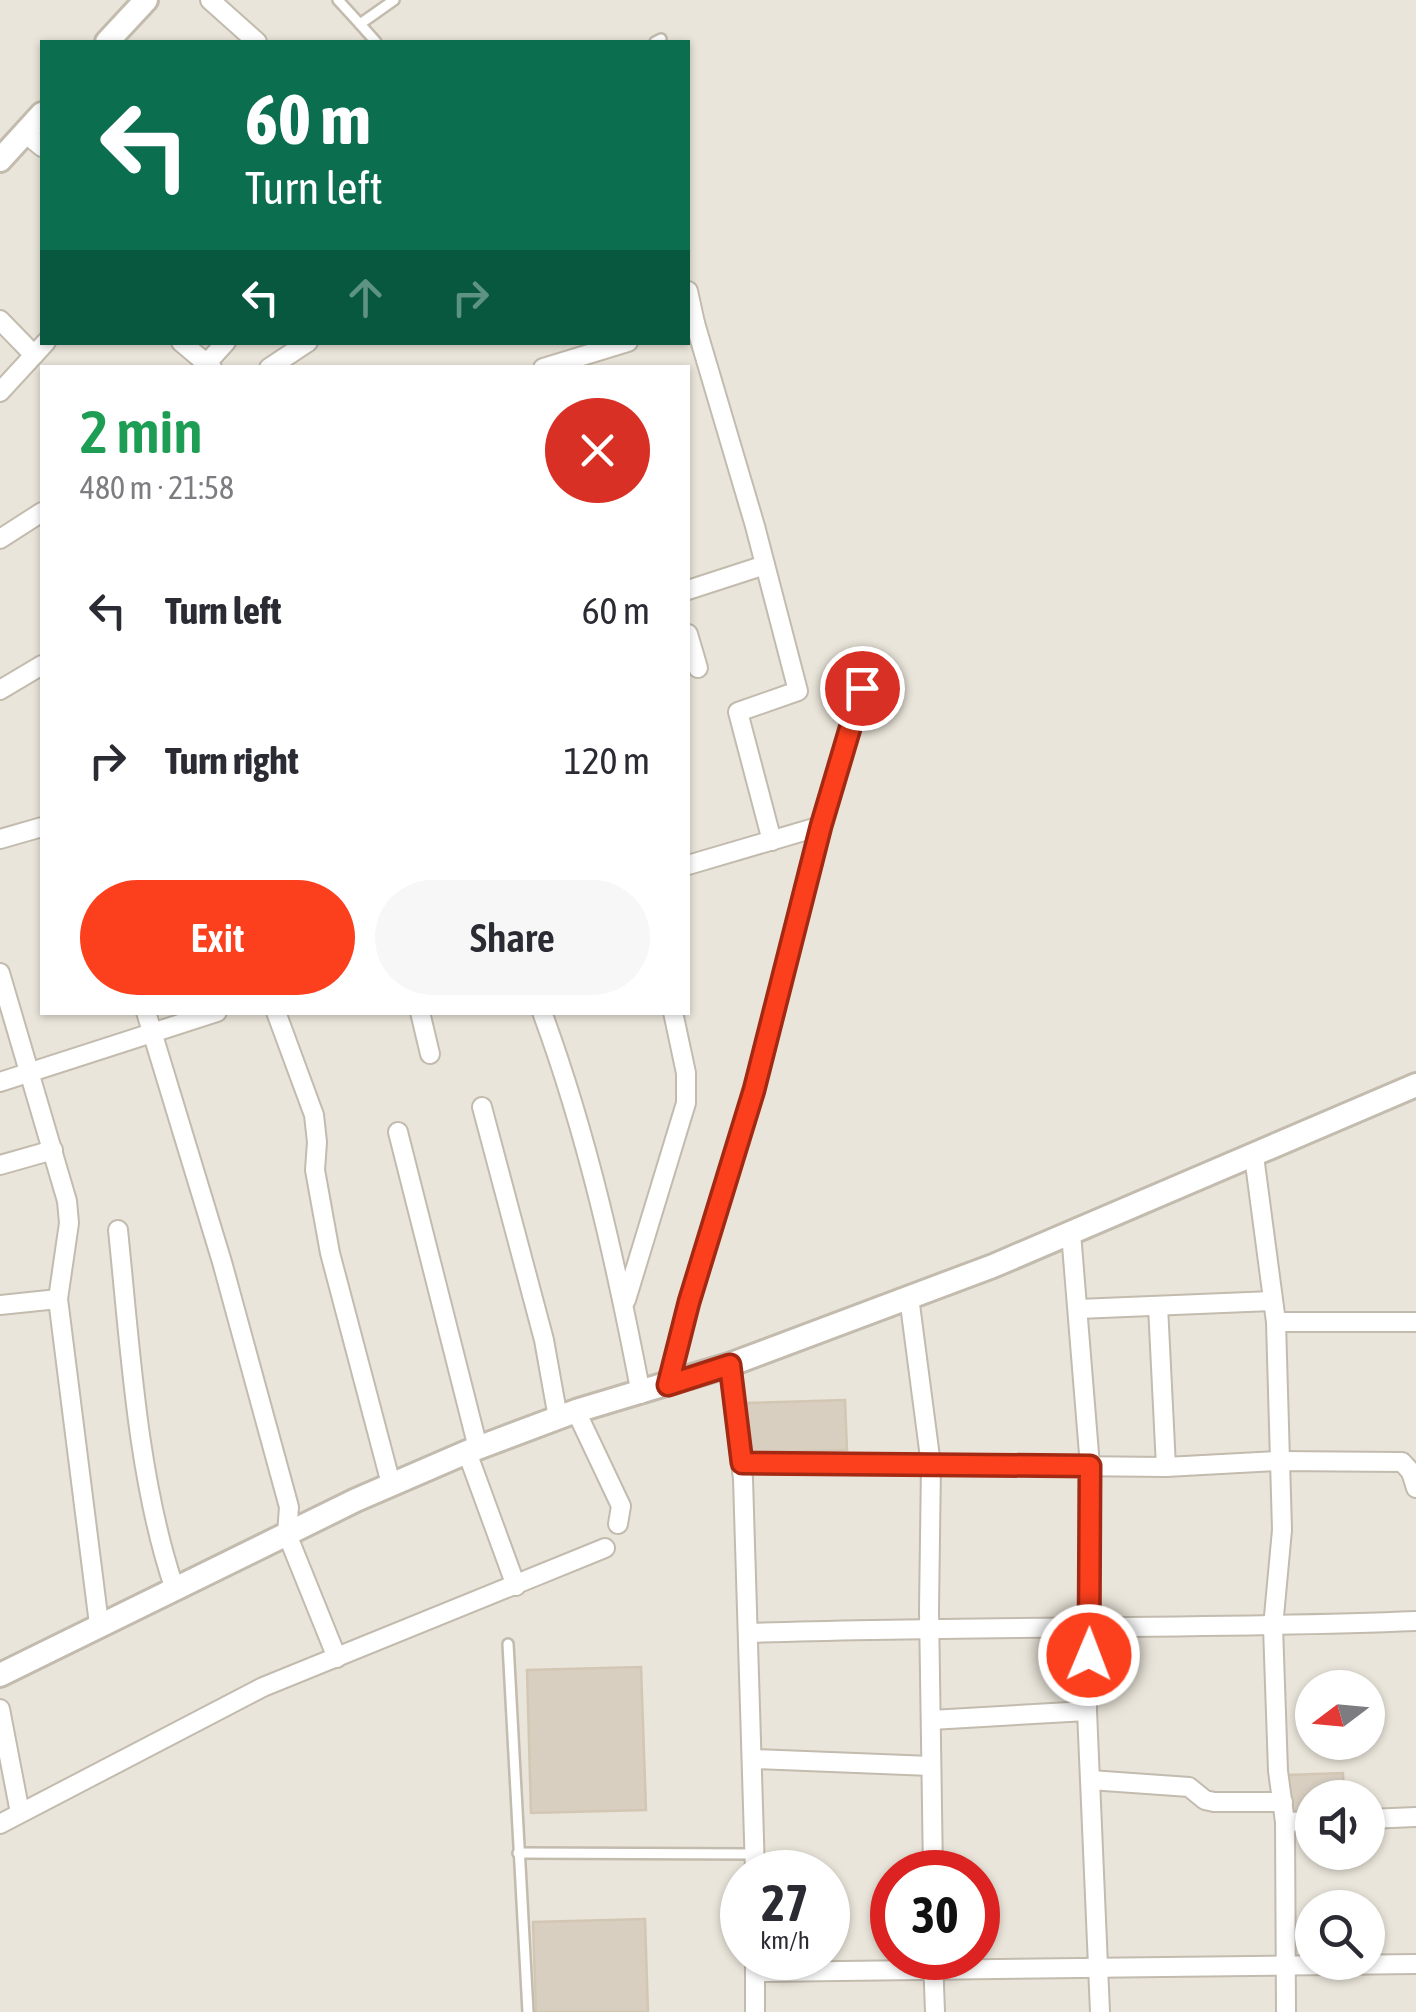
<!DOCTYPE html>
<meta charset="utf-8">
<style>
:root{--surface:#fff;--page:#f7f7f7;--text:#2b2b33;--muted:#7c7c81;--accent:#fc3f1d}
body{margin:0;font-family:"Asap Condensed",sans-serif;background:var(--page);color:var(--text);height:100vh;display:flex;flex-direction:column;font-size:38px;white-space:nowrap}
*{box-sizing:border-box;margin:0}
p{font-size:32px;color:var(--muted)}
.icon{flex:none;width:55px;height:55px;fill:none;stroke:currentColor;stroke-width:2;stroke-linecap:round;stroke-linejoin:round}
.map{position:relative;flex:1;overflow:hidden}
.details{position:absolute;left:40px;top:365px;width:650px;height:650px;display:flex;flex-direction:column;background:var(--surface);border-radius:0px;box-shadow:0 2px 8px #0004}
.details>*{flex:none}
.banner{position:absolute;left:40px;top:40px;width:650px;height:305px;border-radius:0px;box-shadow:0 2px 8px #0004;background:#0b6e4f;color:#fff;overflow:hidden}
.needle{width:65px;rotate:254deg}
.fabs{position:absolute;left:1295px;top:1670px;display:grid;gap:20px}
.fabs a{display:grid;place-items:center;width:90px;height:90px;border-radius:50%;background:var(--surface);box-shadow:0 2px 8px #0004;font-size:50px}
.speed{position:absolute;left:720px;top:1850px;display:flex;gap:20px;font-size:50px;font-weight:700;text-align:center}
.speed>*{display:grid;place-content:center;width:130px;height:130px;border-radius:50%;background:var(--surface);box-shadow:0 2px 8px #0004;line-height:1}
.speed small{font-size:25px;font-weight:400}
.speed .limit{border:15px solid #d22;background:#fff;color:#111}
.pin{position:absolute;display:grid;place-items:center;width:85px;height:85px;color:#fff;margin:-42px;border:5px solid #fff;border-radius:50%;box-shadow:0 2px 10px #0007}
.me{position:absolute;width:110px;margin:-55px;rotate:1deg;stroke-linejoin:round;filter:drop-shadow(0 0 8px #0008)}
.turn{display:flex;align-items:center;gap:35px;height:210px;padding:0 40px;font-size:45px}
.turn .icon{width:130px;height:130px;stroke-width:2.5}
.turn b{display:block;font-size:70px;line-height:85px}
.lanes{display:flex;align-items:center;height:95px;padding:0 40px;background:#0003;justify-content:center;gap:50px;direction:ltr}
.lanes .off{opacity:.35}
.round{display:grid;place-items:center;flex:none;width:105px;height:105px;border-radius:52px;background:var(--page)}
.overview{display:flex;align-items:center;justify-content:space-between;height:170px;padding:0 40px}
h1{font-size:60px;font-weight:600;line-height:75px;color:#1e9e55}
.action{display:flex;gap:20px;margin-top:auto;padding:20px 40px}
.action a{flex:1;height:115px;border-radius:60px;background:var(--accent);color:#fff;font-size:40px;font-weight:600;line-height:115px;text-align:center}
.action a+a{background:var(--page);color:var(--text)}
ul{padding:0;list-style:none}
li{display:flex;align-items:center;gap:30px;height:150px;padding:0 40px}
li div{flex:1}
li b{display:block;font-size:38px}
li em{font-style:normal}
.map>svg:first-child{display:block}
</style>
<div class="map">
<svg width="1416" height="2012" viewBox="0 0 1416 2012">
<rect width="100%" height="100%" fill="#f6f3ec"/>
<path fill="#eae5da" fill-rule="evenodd" d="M0 0H1416V2012H0ZM42 42H688V342H42ZM42 368H688V1012H42ZM1312 1688H1368V1742H1312ZM1312 1798H1368V1852H1312ZM742 1872H828V1958H742ZM892 1872H978V1958H892ZM1312 1908H1368V1962H1312Z"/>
<g fill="#d8cfc1" stroke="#d3c7b4" stroke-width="2.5">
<polygon points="845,1400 847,1450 745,1453 744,1403"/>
<polygon points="641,1667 646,1810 531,1813 527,1670"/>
<polygon points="1343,1773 1344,1798 1312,1798 1312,1813 1288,1814 1287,1775"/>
<polygon points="645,1919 648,2012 536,2012 533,1922"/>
</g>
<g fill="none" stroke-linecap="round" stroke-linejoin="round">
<g stroke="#c2bbae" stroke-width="14">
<g id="service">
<polyline points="338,0 360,24"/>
<polyline points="376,42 360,24 394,0"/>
<polyline points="655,42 661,39"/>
<polyline points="508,1644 528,2012"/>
<polyline points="518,1853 754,1854"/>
</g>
</g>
<g stroke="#c2bbae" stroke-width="22">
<g id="minor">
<polyline points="210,0 257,42"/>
<polyline points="25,133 42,147"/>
<polyline points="688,291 695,323"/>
<polyline points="0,320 34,355"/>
<polyline points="688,325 695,323 755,526 798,691 738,712 772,841"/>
<polyline points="181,342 212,368"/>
<polyline points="207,363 226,342"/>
<polyline points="269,368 308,342"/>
<polyline points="543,368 628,342"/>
<polyline points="0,392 46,342"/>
<polyline points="0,539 42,512"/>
<polyline points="688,590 765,565"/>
<polyline points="688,634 698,668"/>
<polyline points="0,690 42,665"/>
<polyline points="0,839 42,827"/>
<polyline points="688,865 821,826"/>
<polyline points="0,973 67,1201 69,1223 58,1299"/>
<polyline points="146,1012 222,1262 289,1507 287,1534 337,1658"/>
<polyline points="276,1012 314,1115 317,1142 315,1170 330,1253 391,1484"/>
<polyline points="420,1012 430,1054"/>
<path d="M542 1012C588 1137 616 1264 641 1394"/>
<polyline points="0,1082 217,1012"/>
<polyline points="482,1107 544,1340 558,1418"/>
<polyline points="398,1132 478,1448"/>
<polyline points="1254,1156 1276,1322 1282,1530 1273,1627 1278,1771 1285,1822 1286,2012"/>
<polyline points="0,1165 53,1150"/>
<path d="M118 1230C130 1345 137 1477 174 1587"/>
<polyline points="1071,1233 1090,1466 1087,1711 1100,2012"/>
<polyline points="909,1297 931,1465 929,1610 933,1872"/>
<polyline points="626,1300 686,1103 686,1073 673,1012"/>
<polyline points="0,1305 58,1299 99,1624"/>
<polyline points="1158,1306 1166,1467"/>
<polyline points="1078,1309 1273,1301"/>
<polyline points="1276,1322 1416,1322"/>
<polyline points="729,1365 743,1479 755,1872"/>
<polyline points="668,1385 689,1302 754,1090 821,826 862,689"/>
<polyline points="576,1411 621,1506 618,1524"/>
<polyline points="467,1452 516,1586"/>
<polyline points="741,1463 1166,1467 1278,1461 1402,1462 1411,1472 1416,1488"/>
<path d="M750 1633C972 1625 1194 1630 1416 1621"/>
<polyline points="0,1709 20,1813"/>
<polyline points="931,1720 1087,1711"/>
<polyline points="753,1759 931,1766"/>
<polyline points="1090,1780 1189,1787 1205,1800 1214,1802 1283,1802"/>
<polyline points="1368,1819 1416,1817"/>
<polyline points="1285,1822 1312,1821"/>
<polyline points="0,1824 263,1687 605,1548"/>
<polyline points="755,1958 755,2012"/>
<polyline points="933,1958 935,2012"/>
<polyline points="755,1972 1416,1964"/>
</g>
</g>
<g stroke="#c2bbae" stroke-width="28">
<g id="tertiary">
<polyline points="107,42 146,0"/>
<polyline points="0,160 42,114"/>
<polyline points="0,1675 356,1500 467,1452 576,1411 729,1365 993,1266 1416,1085"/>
</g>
</g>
<use href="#service" stroke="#fff" stroke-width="9"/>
<use href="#minor" stroke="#fff" stroke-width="18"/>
<use href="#tertiary" stroke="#fff" stroke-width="22"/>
</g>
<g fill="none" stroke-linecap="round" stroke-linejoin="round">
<g stroke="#a42913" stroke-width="25">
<polyline id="route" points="862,688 821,826 754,1090 689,1302 668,1385 730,1365 742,1463 1090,1466 1089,1655"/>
</g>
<use href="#route" stroke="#fc3f1d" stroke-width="18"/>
</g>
</svg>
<div class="fabs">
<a><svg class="needle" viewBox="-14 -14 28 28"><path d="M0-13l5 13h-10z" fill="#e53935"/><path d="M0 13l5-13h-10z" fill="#7c7c81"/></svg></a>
<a><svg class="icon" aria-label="sound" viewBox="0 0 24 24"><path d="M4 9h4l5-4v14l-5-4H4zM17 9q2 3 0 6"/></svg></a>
<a><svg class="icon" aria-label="search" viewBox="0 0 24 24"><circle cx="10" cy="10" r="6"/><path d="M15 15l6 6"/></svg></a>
</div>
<div class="speed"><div>27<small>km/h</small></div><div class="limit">30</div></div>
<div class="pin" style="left:862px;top:688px;background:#d93025"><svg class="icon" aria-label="arrive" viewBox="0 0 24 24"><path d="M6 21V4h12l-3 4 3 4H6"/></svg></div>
<svg class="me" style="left:1089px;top:1655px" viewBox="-20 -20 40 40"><circle r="17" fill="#fc3f1d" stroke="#fff" stroke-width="3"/><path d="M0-11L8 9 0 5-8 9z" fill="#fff"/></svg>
<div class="banner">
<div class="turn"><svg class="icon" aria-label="left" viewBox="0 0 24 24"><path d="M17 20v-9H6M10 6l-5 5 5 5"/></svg><div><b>60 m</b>Turn left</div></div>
<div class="lanes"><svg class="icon" aria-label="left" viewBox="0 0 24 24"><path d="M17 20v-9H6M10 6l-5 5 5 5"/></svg><svg class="icon off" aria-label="ahead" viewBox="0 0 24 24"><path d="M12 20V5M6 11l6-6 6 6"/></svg><svg class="icon off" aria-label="right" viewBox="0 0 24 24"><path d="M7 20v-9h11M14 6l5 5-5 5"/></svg></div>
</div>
<section class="details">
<div class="overview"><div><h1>2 min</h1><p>480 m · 21:58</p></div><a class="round" style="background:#d93025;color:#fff"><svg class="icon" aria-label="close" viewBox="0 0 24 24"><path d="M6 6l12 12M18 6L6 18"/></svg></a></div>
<ul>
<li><svg class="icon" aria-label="left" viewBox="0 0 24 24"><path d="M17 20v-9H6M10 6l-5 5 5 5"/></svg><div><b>Turn left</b></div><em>60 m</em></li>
<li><svg class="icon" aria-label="right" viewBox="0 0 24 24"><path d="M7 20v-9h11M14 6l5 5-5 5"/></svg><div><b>Turn right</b></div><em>120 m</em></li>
</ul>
<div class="action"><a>Exit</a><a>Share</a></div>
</section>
</div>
